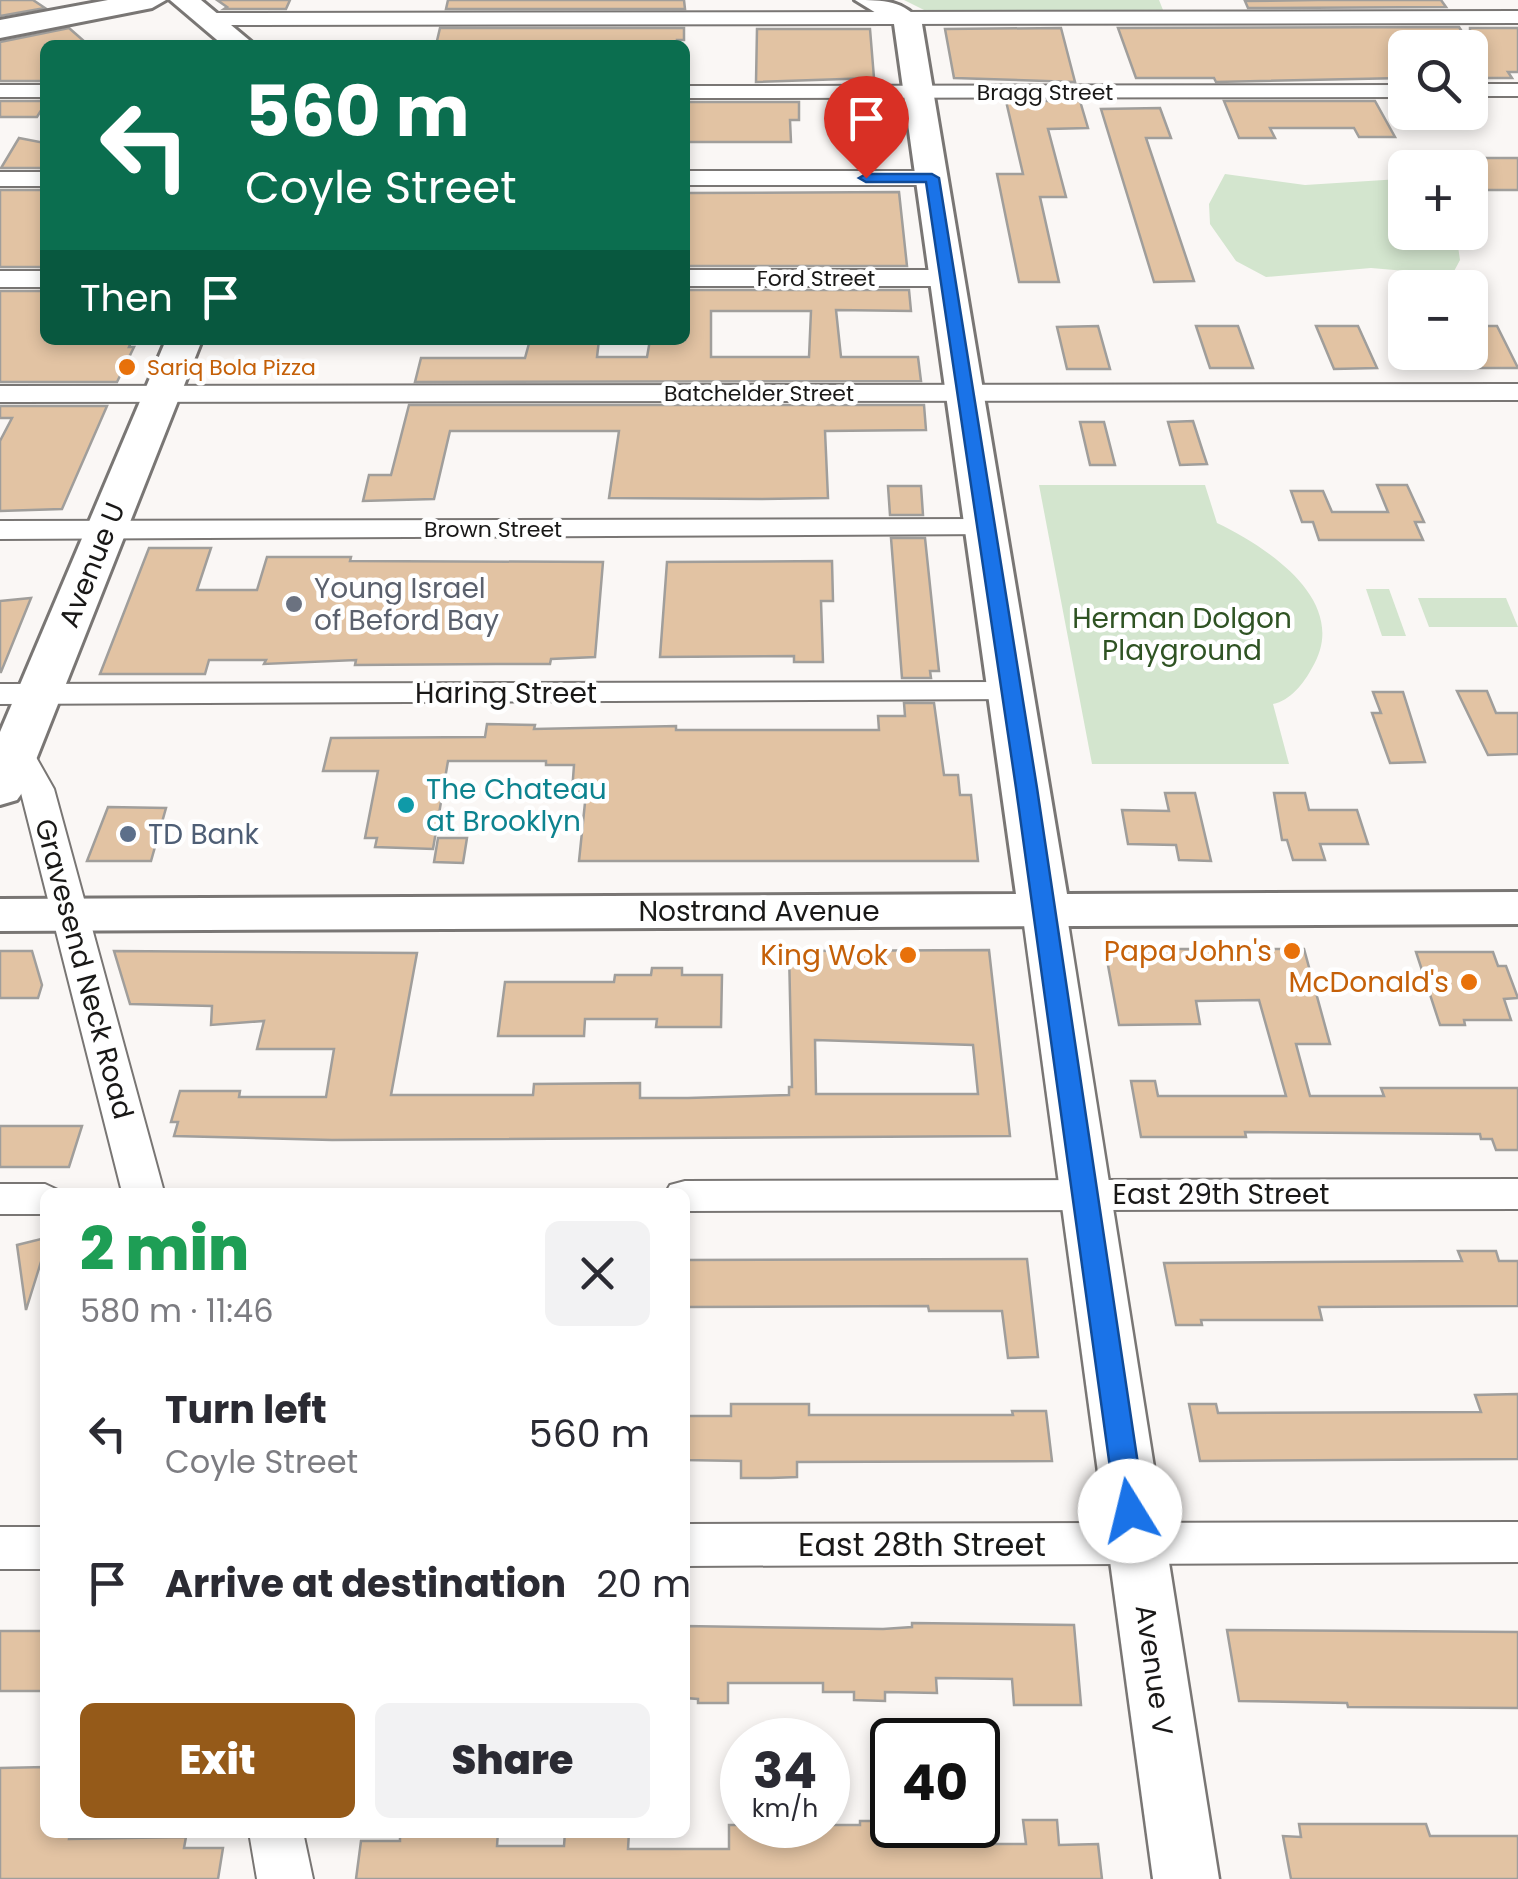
<!DOCTYPE html>
<meta charset="utf-8">
<style>
:root{--surface:#fff;--page:#f2f2f3;--text:#2b2b33;--muted:#7c7c81;--accent:#955a19}
body{margin:0;font-family:Poppins,sans-serif;background:var(--page);color:var(--text);height:100vh;display:flex;flex-direction:column;font-size:38px;white-space:nowrap}
*{box-sizing:border-box;margin:0}
p{font-size:32px;color:var(--muted)}
.icon{flex:none;width:55px;height:55px;fill:none;stroke:currentColor;stroke-width:2;stroke-linecap:round;stroke-linejoin:round}
.map{position:relative;flex:1;overflow:hidden}
.sheet{position:absolute;left:40px;top:1188px;width:650px;height:650px;display:flex;flex-direction:column;background:var(--surface);border-radius:15px;box-shadow:0 5px 15px #0003}
.sheet>*{flex:none}
.hud{position:absolute;left:40px;top:40px;width:650px;height:305px;border-radius:15px;box-shadow:0 5px 15px #0003;background:#0b6e4f;color:#fff;overflow:hidden}
.buttons{position:absolute;left:1388px;top:30px;display:grid;gap:20px}
.buttons a{display:grid;place-items:center;width:100px;height:100px;border-radius:15px;background:var(--surface);box-shadow:0 5px 15px #0003;font-size:50px}
.speed{position:absolute;left:720px;top:1718px;display:flex;gap:20px;font-size:50px;font-weight:700;text-align:center}
.speed>*{display:grid;place-content:center;width:130px;height:130px;border-radius:50%;background:var(--surface);box-shadow:0 5px 15px #0003;line-height:1}
.speed small{font-size:25px;font-weight:400}
.speed .limit{border:5px solid #111;border-radius:15px;background:#fff;color:#111}
.pin{position:absolute;display:grid;place-items:center;width:85px;height:85px;color:#fff;margin:-102px -42px;border-radius:50% 50% 50% 0;rotate:-45deg;box-shadow:0 0 10px #0007}
.pin .icon{rotate:45deg}
.me{position:absolute;width:110px;margin:-55px;rotate:351deg;stroke-linejoin:round;filter:drop-shadow(0 0 8px #0008)}
.turn{display:flex;align-items:center;gap:35px;height:210px;padding:0 40px;font-size:45px}
.turn .icon{width:130px;height:130px;stroke-width:2.5}
.turn b{display:block;font-size:70px;line-height:85px}
.then{display:flex;align-items:center;height:95px;padding:0 40px;background:#0003;gap:20px;font-size:38px}
.round{display:grid;place-items:center;flex:none;width:105px;height:105px;border-radius:15px;background:var(--page)}
.summary{display:flex;align-items:center;justify-content:space-between;height:170px;padding:0 40px}
h1{font-size:60px;font-weight:800;line-height:75px;color:#1e9e55}
.button{display:flex;gap:20px;margin-top:auto;padding:20px 40px}
.button a{flex:1;height:115px;border-radius:15px;background:var(--accent);color:#fff;font-size:40px;font-weight:800;line-height:115px;text-align:center}
.button a+a{background:var(--page);color:var(--text)}
ul{padding:0;list-style:none}
li{display:flex;align-items:center;gap:30px;height:150px;padding:0 40px}
li div{flex:1}
li b{display:block;font-size:38px}
li em{font-style:normal}
.map>svg:first-child{display:block}
</style>
<div class="map">
<svg width="1518" height="1879" viewBox="0 0 1518 1879">
<rect width="100%" height="100%" fill="#faf7f5"/>
<g fill="#d3e5ce">
<polygon points="904,0 1159,0 1163,10 928,12"/>
<polygon points="1225,174 1305,185 1400,179 1405,181 1405,232 1456,233 1460,260 1452,275 1371,268 1266,277 1236,261 1210,224 1209,204"/>
<path d="M1039 485H1205L1217 523C1267 547 1352 602 1312 668 1304 683 1290 701 1273 704L1289 764H1092Z"/>
<polygon points="1366,589 1389,589 1406,636 1382,636"/>
<polygon points="1418,598 1506,598 1518,627 1429,627"/>
</g>
<g fill="#e2c3a3" stroke="#a09e9b" stroke-width="2.5" fill-rule="evenodd">
<polygon points="0,0 33,0 45,8 0,16"/>
<polygon points="217,0 290,0 286,9 224,9 227,7"/>
<polygon points="448,0 684,0 685,9 446,9"/>
<polygon points="1317,0 1441,0 1446,7 1248,8 1245,1"/>
<polygon points="1459,27 1470,44 1470,28 1518,28 1518,72 1508,72 1512,78 1470,78 1470,45 1395,45 1402,57 1391,57 1403,78 1216,82 1214,78 1136,78 1118,28"/>
<polygon points="69,28 85,42 45,45 45,81 0,81 0,42"/>
<polygon points="440,28 684,28 684,40 677,40 677,45 436,45"/>
<polygon points="1061,28 1075,82 954,78 945,29"/>
<polygon points="757,29 870,29 874,78 756,82"/>
<polygon points="0,101 45,101 45,104 37,117 0,117"/>
<polygon points="1006,101 1080,101 1088,128 1048,129 1066,197 1040,197 1059,282 1019,282 997,174 1023,174"/>
<polygon points="1224,101 1375,101 1395,137 1359,137 1354,128 1270,128 1275,138 1239,138"/>
<polygon points="685,102 799,102 799,120 790,120 791,142 685,142"/>
<polygon points="1160,108 1171,138 1146,138 1194,281 1154,282 1101,109"/>
<polygon points="19,138 45,143 45,168 1,168"/>
<polygon points="1461,158 1518,158 1518,190 1480,190"/>
<rect x="0" y="190" width="45" height="77"/>
<polygon points="899,192 907,266 685,266 685,193"/>
<path d="M685 290H909L911 311 836 310 841 357H918L921 381 415 382 421 358H525L530 340H599L597 357H647L650 340H685ZM711 311H811L809 357H711Z"/>
<polygon points="0,291 45,291 45,340 132,340 129,347 134,347 117,382 0,382"/>
<polygon points="1098,326 1110,369 1067,369 1057,327"/>
<polygon points="1196,326 1238,326 1253,368 1210,368"/>
<polygon points="1316,326 1358,326 1377,368 1334,369"/>
<polygon points="1470,326 1497,326 1518,368 1478,368 1470,353"/>
<polygon points="409,405 924,405 926,430 825,431 828,498 762,499 609,498 619,431 450,431 434,499 363,501 369,475 391,475"/>
<polygon points="0,406 107,406 62,509 0,511 0,441 12,418 0,418"/>
<polygon points="1193,421 1202,449 1207,464 1180,465 1168,422"/>
<polygon points="1080,422 1104,422 1115,465 1090,465"/>
<polygon points="1377,485 1407,485 1424,522 1415,522 1423,540 1319,540 1313,522 1302,522 1291,491 1323,491 1332,512 1388,512"/>
<polygon points="888,486 921,486 923,515 890,515"/>
<polygon points="891,538 925,538 939,671 930,671 931,678 902,678"/>
<polygon points="149,548 211,548 197,590 257,590 267,557 351,557 350,561 603,562 595,657 551,659 550,664 496,664 355,665 356,660 264,664 266,660 209,660 205,674 100,674"/>
<polygon points="832,561 833,601 821,601 823,662 794,662 794,656 660,657 667,562"/>
<polygon points="31,598 1,672 0,672 0,601"/>
<polygon points="1457,691 1487,691 1496,713 1518,713 1518,754 1488,755"/>
<polygon points="1373,692 1403,692 1425,762 1390,763 1372,713 1381,713"/>
<polygon points="904,703 934,703 944,775 958,775 960,795 971,795 978,861 579,861 586,793 572,792 574,765 546,765 546,761 448,761 433,849 375,847 377,838 365,838 378,771 323,771 331,738 485,737 487,724 535,725 534,729 676,726 676,730 879,730 878,716 905,716"/>
<polygon points="1165,793 1195,793 1211,861 1179,860 1176,845 1128,844 1122,810 1169,811"/>
<polygon points="1274,793 1305,793 1309,810 1357,810 1368,844 1320,844 1325,860 1293,860 1287,840 1282,840"/>
<polygon points="108,807 166,808 151,861 87,861"/>
<polygon points="438,838 467,838 463,863 434,862"/>
<polygon points="1105,949 1304,949 1330,1044 1296,1044 1310,1096 1384,1096 1381,1088 1518,1088 1518,1150 1496,1150 1492,1139 1481,1139 1480,1134 1245,1132 1246,1137 1141,1137 1131,1081 1155,1081 1158,1096 1286,1096 1259,1000 1196,1001 1200,1024 1119,1025"/>
<path d="M989 950 1010 1136 332 1140 174 1136 178 1122H171L180 1091H240L239 1097H326L334 1049H257L264 1021 211 1025 212 1006 130 1004 114 951 417 953 391 1095H533L534 1084 640 1083V1098H688L789 1095V1087H792L789 951ZM815 1040 973 1045 978 1094H816Z"/>
<polygon points="0,951 32,951 42,985 38,998 0,998"/>
<polygon points="1416,952 1493,952 1498,966 1506,966 1518,998 1504,999 1511,1020 1464,1020 1465,1025 1440,1025"/>
<polygon points="652,968 682,968 682,975 722,975 721,1027 656,1027 657,1019 585,1019 584,1036 498,1036 505,982 614,982 615,975 651,975"/>
<polygon points="0,1126 82,1126 69,1167 0,1167"/>
<polygon points="45,1238 45,1249 26,1310 17,1245"/>
<polygon points="1458,1251 1496,1251 1499,1261 1518,1261 1518,1306 1319,1307 1322,1320 1201,1320 1202,1325 1176,1325 1164,1263 1462,1261"/>
<polygon points="1027,1259 1038,1357 1008,1358 1002,1311 929,1311 928,1306 685,1307 685,1260"/>
<polygon points="1518,1394 1518,1459 1200,1461 1189,1404 1216,1404 1218,1413 1481,1412 1475,1395"/>
<polygon points="731,1404 809,1404 809,1415 1013,1415 1012,1411 1046,1411 1052,1461 797,1462 797,1477 771,1478 741,1478 741,1461 685,1460 685,1416 731,1416"/>
<polygon points="912,1623 1074,1625 1081,1705 1014,1705 1012,1679 936,1678 937,1693 885,1692 885,1701 854,1700 854,1692 823,1692 823,1683 728,1683 728,1703 698,1703 698,1699 685,1698 685,1626 883,1629 912,1627"/>
<polygon points="1227,1630 1518,1632 1518,1708 1348,1707 1347,1703 1239,1701"/>
<rect x="0" y="1631" width="45" height="60"/>
<polygon points="45,1767 45,1832 70,1832 69,1839 186,1837 184,1848 223,1848 218,1879 0,1879 0,1768"/>
<polygon points="1023,1820 1057,1820 1059,1845 1098,1844 1102,1879 356,1879 361,1841 400,1841 400,1832 498,1832 497,1846 564,1846 565,1832 629,1832 628,1849 729,1849 729,1825 860,1825 860,1821 892,1821 892,1825 958,1825 959,1844 1026,1844"/>
<polygon points="1299,1824 1426,1824 1430,1836 1518,1836 1518,1879 1291,1879 1283,1836 1301,1837"/>
</g>
<g fill="none" stroke-linecap="round" stroke-linejoin="round">
<g stroke="#797674" stroke-width="4">
<g id="minor">
<polygon points="1518,11 1518,23 208,25 198,19 208,13"/>
<rect x="1470" y="84" width="48" height="12"/>
<rect x="0" y="85" width="45" height="12"/>
<polygon points="1405,85 1405,97 685,98 685,86"/>
<polygon points="685,171 932,171 944,178 932,185 685,185"/>
<rect x="0" y="172" width="45" height="14"/>
<polygon points="685,270 948,270 961,278 948,286 685,286"/>
<rect x="0" y="271" width="45" height="16"/>
<polygon points="1518,384 1518,400 0,402 0,386"/>
<polygon points="986,519 997,522 1001,528 997,534 0,539 0,521"/>
<polygon points="1012,682 1024,685 1028,692 1024,699 0,704 0,684"/>
<polygon points="16,740 28,743 54,789 164,1192 122,1192 20,789 0,752 4,743"/>
<polygon points="1518,1179 1518,1209 685,1211 685,1192 666,1192 670,1185 685,1181"/>
<polygon points="0,1184 45,1184 62,1192 45,1192 45,1214 0,1214"/>
<polygon points="1518,1522 1518,1562 685,1566 685,1524"/>
<rect x="0" y="1527" width="45" height="42"/>
<polygon points="249,1832 303,1832 313,1879 257,1879"/>
</g>
</g>
<g stroke="#797674" stroke-width="5">
<polygon id="tertiary" points="1044,896 1060,900 1066,910 1219,1879 1153,1879 1022,910 1028,900"/>
</g>
<g stroke="#797674" stroke-width="6">
<g id="secondary">
<polygon points="108,0 166,0 152,8 0,38 0,20"/>
<polygon points="170,0 201,0 255,45 223,45"/>
<path d="M855 0C883 0 905 0 922 24L1067 894 1518 892V924L0 931V899L1016 894 894 24Z"/>
<polygon points="166,340 202,340 24,790 17,800 0,805 0,732"/>
</g>
</g>
<use href="#minor" fill="#fff" fill-rule="evenodd"/>
<use href="#tertiary" fill="#fff" fill-rule="evenodd"/>
<use href="#secondary" fill="#fff" fill-rule="evenodd"/>
</g>
<polygon fill="#1a73e8" stroke="#114b97" stroke-width="2.5" points="932,174 939,178 1037,788 1145,1511 1141,1520 1130,1523 1120,1520 1116,1511 1016,788 926,182 866,182 859,178 866,174"/>
<g fill="#e8710a" stroke="#fff" stroke-width="4">
<circle cx="127" cy="367" r="10"/>
<circle cx="1292" cy="951" r="10"/>
<circle cx="908" cy="955" r="10"/>
<circle cx="1469" cy="982" r="10"/>
</g>
<circle fill="#6b7280" stroke="#fff" stroke-width="4" cx="294" cy="604" r="10"/>
<circle fill="#0f9aa8" stroke="#fff" stroke-width="4" cx="406" cy="805" r="10"/>
<circle fill="#5c6f8a" stroke="#fff" stroke-width="4" cx="128" cy="834" r="10"/>
<g text-anchor="middle" dominant-baseline="central" stroke-width="9" stroke-linejoin="round" paint-order="stroke">
<g font-size="22" fill="#191817" stroke="#fff">
<text x="1045" y="92">Bragg Street</text>
<text x="816" y="278">Ford Street</text>
<text x="759" y="393">Batchelder Street</text>
<text x="493" y="529">Brown Street</text>
</g>
<g font-size="22" fill="#c56008" stroke="#fff" text-anchor="start">
<text x="147" y="367">Sariq Bola Pizza</text>
</g>
<g font-size="28" fill="#191817" stroke="#fff">
<text transform="translate(92 565) rotate(-68)">Avenue U</text>
<text x="506" y="693">Haring Street</text>
<text x="759" y="911">Nostrand Avenue</text>
<text transform="translate(84 969) rotate(75)">Gravesend Neck Road</text>
<text x="1221" y="1194">East 29th Street</text>
<text transform="translate(1154 1670) rotate(82)">Avenue V</text>
</g>
<g font-size="28" fill="#5b616d" stroke="#fff" text-anchor="start">
<text x="314" y="588">Young Israel<tspan x="314" dy="32">of Beford Bay</tspan></text>
</g>
<g font-size="28" fill="#2f5323" stroke="#fff">
<text x="1182" y="618">Herman Dolgon<tspan x="1182" dy="32">Playground</tspan></text>
</g>
<g font-size="28" fill="#0d838f" stroke="#fff" text-anchor="start">
<text x="426" y="789">The Chateau<tspan x="426" dy="32">at Brooklyn</tspan></text>
</g>
<g font-size="28" fill="#4e5e75" stroke="#fff" text-anchor="start">
<text x="148" y="834">TD Bank</text>
</g>
<g font-size="28" fill="#c56008" stroke="#fff" text-anchor="end">
<text x="1272" y="951">Papa John's</text>
<text x="888" y="955">King Wok</text>
<text x="1449" y="982">McDonald's</text>
</g>
<g font-size="32" fill="#191817" stroke="#fff">
<text x="922" y="1544">East 28th Street</text>
</g>
</g>
</svg>
<div class="buttons">
<a><svg class="icon" aria-label="search" viewBox="0 0 24 24"><circle cx="10" cy="10" r="6"/><path d="M15 15l6 6"/></svg></a>
<a>+</a>
<a>−</a>
</div>
<div class="speed"><div>34<small>km/h</small></div><div class="limit">40</div></div>
<div class="pin" style="left:866px;top:178px;background:#d93025"><svg class="icon" aria-label="arrive" viewBox="0 0 24 24"><path d="M6 21V4h12l-3 4 3 4H6"/></svg></div>
<svg class="me" style="left:1130px;top:1511px" viewBox="-20 -20 40 40"><circle r="19" fill="#fff"/><path d="M0-13L10 11 0 6-10 11z" fill="#1a73e8"/></svg>
<div class="hud">
<div class="turn"><svg class="icon" aria-label="left" viewBox="0 0 24 24"><path d="M17 20v-9H6M10 6l-5 5 5 5"/></svg><div><b>560 m</b>Coyle Street</div></div>
<div class="then">Then<svg class="icon" aria-label="arrive" viewBox="0 0 24 24"><path d="M6 21V4h12l-3 4 3 4H6"/></svg></div>
</div>
<section class="sheet">
<div class="summary"><div><h1>2 min</h1><p>580 m · 11:46</p></div><a class="round"><svg class="icon" aria-label="close" viewBox="0 0 24 24"><path d="M6 6l12 12M18 6L6 18"/></svg></a></div>
<ul>
<li><svg class="icon" aria-label="left" viewBox="0 0 24 24"><path d="M17 20v-9H6M10 6l-5 5 5 5"/></svg><div><b>Turn left</b><p>Coyle Street</p></div><em>560 m</em></li>
<li><svg class="icon" aria-label="arrive" viewBox="0 0 24 24"><path d="M6 21V4h12l-3 4 3 4H6"/></svg><div><b>Arrive at destination</b></div><em>20 m</em></li>
</ul>
<div class="button"><a>Exit</a><a>Share</a></div>
</section>
</div>
